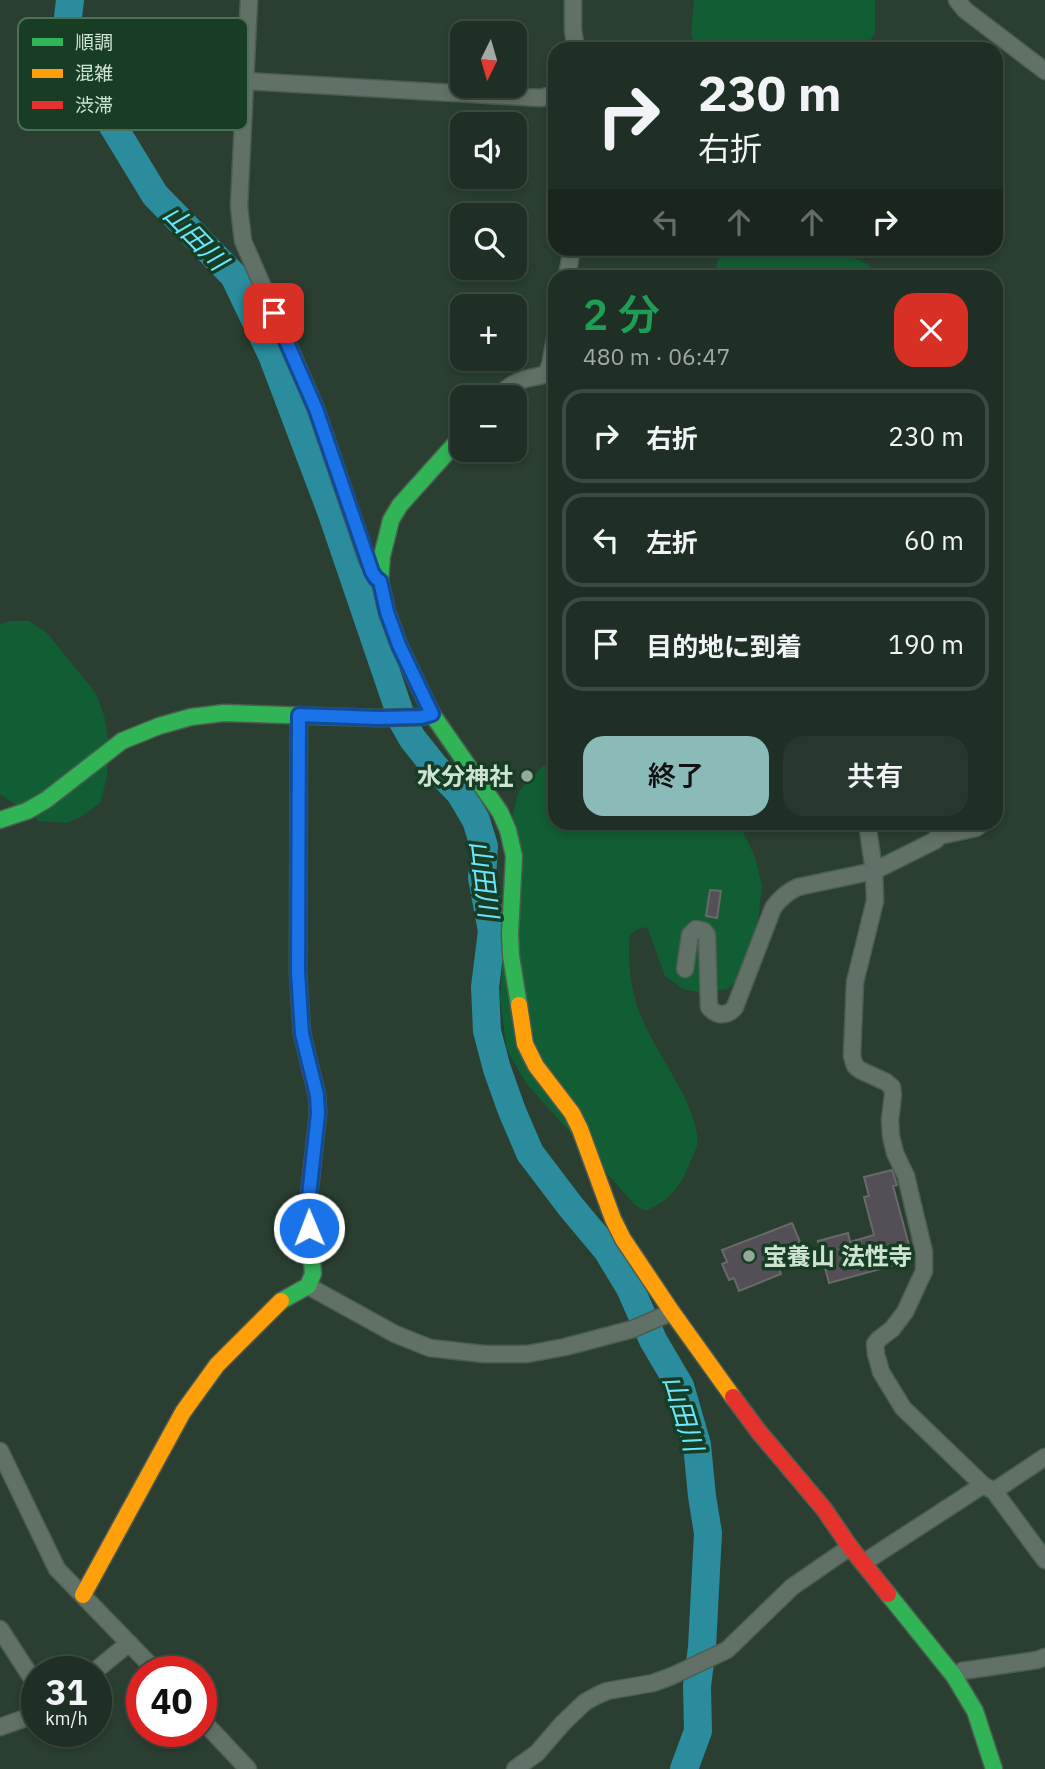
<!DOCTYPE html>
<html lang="ja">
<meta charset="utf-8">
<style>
:root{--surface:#202f25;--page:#28372d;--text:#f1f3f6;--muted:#a2a9a7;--line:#3d4a42;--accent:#8bbbb9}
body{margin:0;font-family:"IBM Plex Sans","Noto Sans JP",sans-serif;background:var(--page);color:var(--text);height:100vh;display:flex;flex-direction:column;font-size:26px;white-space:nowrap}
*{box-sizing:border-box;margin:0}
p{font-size:23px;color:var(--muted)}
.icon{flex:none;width:38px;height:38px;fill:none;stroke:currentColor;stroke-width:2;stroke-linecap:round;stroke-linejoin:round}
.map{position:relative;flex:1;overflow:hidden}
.side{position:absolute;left:548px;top:270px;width:455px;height:560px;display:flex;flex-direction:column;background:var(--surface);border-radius:21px;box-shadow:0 4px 10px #0003,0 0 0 2px var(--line)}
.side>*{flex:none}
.hud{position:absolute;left:548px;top:42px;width:455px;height:214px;border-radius:21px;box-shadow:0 4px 10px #0003,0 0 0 2px var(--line);background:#202f25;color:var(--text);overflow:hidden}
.needle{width:46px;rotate:185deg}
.controls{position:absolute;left:450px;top:21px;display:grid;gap:14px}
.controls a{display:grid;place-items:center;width:77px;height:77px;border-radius:14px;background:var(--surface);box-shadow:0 4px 10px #0003,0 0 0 2px var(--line);font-size:35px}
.speed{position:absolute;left:21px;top:1656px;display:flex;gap:14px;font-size:35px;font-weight:700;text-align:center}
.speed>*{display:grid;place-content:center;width:91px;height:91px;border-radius:50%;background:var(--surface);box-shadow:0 4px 10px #0003,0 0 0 2px var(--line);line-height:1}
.speed small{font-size:18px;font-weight:400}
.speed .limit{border:10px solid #d22;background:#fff;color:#111}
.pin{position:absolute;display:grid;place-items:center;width:60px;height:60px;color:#fff;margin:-30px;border-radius:14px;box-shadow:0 4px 10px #0006}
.me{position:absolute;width:77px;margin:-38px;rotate:359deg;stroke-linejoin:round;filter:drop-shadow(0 0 5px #0008)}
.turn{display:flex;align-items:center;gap:24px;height:147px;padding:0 35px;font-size:32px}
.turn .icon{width:91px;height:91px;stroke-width:2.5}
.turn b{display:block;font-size:49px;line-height:60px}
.lanes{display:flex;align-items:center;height:66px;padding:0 35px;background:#0003;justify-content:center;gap:35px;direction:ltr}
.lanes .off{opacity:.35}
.round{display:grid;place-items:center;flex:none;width:74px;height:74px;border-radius:21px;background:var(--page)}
.overview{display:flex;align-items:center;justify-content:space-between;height:119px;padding:0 35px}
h1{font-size:42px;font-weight:600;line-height:52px;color:#1e9e55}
.button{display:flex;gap:14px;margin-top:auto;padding:14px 35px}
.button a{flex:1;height:80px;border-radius:21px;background:var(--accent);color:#111;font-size:28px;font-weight:600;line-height:80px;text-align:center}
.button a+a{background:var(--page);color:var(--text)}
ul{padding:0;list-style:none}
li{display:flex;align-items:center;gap:21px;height:94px;margin:0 14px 10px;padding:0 21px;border:4px solid var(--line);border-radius:21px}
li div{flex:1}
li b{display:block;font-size:26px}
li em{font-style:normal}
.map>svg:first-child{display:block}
</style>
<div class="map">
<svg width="1045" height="1769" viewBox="0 0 1045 1769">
<rect width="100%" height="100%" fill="#2a3f31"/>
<g fill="#125e34">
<polygon points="694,0 875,0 875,32 866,49 697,49 691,34"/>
<path d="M831 248 867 264 879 276H718C713 266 719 255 728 249Z"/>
<polygon points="10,621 29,621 46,632 95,692 104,715 109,743 107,777 100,803 81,817 66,823 40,821 0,794 0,624"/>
<path d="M555 759V822H736L741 828 755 857 762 886 758 921 749 968 728 989 702 993 683 989 665 976 648 929 642 927 630 934C627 963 631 996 644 1023 657 1054 702 1112 697 1145 696 1151 691 1159 689 1165 679 1189 670 1199 646 1211L635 1205 526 1083 507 1050 500 999 512 817 519 791 542 767Z"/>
</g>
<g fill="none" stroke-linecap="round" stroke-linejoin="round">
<polyline stroke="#2a8c9c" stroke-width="28" points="70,0 66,35 83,77 155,195 234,276 272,355 331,511 403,722 412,738 435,767 460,793 476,820 484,846 482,878 492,931 485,987 487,1031 497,1069 512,1111 530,1153 571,1207 607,1250 630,1288 653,1340 680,1386 697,1445 702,1496 708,1533 702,1647 697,1686 698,1731 684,1769"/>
</g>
<g fill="#544e56" stroke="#686a6a" stroke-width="2">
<polygon points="710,890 721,891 717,918 706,916"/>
<polygon points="892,1170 897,1185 893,1186 913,1260 829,1283 818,1241 848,1233 850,1242 874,1235 864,1197 869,1196 864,1177"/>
<polygon points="792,1223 800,1242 773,1254 781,1274 739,1291 734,1278 729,1280 722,1264 727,1262 722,1250"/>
</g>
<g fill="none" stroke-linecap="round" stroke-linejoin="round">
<g stroke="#4b5d50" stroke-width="19">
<g id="street">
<polyline points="249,0 239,206 243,241 316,409 367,559 376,578 380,581"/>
<polyline points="573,0 573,30 576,49"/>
<polyline points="957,0 965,10 1045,71"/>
<polyline points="245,81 541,98 555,94"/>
<polyline points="567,276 572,248"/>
<path d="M496 397C504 391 512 383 522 380 530 377 538 377 546 374L550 365 555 339"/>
<polyline points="867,822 874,871 875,901 855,982 852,1056 855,1066 860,1070 886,1082 892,1087 893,1095 890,1120 891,1136 895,1153 906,1176 924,1252 924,1271 905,1312 892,1329 879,1339 875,1344 876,1354 881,1372 903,1408 983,1485 994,1491 1045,1560"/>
<polyline points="939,836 976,828 984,822"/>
<path d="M685 969 690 935 696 929 704 931 707 935 709 1007C717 1017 728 1016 735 1007L773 908C780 898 787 892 798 887L874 871 936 840 940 830 939 822"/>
<polyline points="308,1286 395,1334 430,1348 484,1354 527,1354 565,1347 633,1329 672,1312"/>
<polyline points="0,1451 57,1569 156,1671"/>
<polyline points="994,1491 1045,1457"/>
<polyline points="863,1563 983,1485"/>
<polyline points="0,1629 37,1686"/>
<polyline points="95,1671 129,1643"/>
<polyline points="954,1676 962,1671 1037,1660 1045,1657"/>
<polyline points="201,1719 248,1769"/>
<polyline points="0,1727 37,1714"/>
<polyline points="515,1769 537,1753 563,1723 585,1702 596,1696 607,1691 653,1683 672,1676 727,1650 792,1587 850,1547"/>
</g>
</g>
<g stroke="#4b5d50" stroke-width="19">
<g id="fast">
<polyline points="462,436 400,505 391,520 382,556 380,581 387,612 399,645 432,714 500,812 508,830 514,856 510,934 511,956 519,1005"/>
<polyline points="0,820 27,811 46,800 122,741 159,726 191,717 224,713 378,718 421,717 432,714"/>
<polyline points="281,1301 308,1286 313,1274 308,1205 318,1114 317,1095 302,1034 298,972 299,715"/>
<polyline points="888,1594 954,1676 975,1711 994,1769"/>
</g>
</g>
<g stroke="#4b5d50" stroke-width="19">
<g id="slow">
<polyline points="519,1005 525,1044 536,1066 572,1113 580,1129 613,1219 623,1239 672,1312 733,1397"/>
<polyline points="83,1595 183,1412 217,1365 281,1301"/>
</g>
</g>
<g stroke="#4b5d50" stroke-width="19">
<polyline id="jam" points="733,1397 759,1432 824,1509 850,1547 888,1594"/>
</g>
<use href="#street" stroke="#627167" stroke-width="16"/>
<use href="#fast" stroke="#30b455" stroke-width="16"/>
<use href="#slow" stroke="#ff9f0a" stroke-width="16"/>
<use href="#jam" stroke="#e5322d" stroke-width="16"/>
</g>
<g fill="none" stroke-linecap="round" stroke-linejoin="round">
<g stroke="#114b97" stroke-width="18">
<polyline id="route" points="274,313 316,409 372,572 376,578 380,581 387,612 399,645 432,714 421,717 378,718 299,715 298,972 302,1034 317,1095 318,1114 308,1205 309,1228"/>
</g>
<use href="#route" stroke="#1a73e8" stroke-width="12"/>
</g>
<g fill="#95aa9a" stroke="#173d24" stroke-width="2.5">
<circle cx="527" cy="776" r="7"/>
<circle cx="749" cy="1256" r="7"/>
</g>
<g text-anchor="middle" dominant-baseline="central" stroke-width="7" stroke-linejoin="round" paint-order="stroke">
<g font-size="24" font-weight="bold" fill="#cee3d2" stroke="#173d24" text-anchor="end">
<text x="513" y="776">水分神社</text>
<text x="763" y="1256" text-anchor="start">宝養山 法性寺</text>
</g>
<g font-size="26" font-style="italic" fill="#6be6fe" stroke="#173d24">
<text transform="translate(196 237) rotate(46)">山田川</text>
<text transform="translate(485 879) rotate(83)">山田川</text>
<text transform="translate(684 1413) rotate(73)">山田川</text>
</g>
</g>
<rect x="18" y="18" width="230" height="112" rx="10" fill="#173d24" stroke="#4e6f58" stroke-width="2"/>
<rect x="32" y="38" width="31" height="8" fill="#30b455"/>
<rect x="32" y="69" width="31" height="9" fill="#ff9f0a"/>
<rect x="32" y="101" width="31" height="8" fill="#e5322d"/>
<g font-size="19" fill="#cee3d2">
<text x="75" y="49">順調</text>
<text x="75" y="80">混雑</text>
<text x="75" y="112">渋滞</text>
</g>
</svg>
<div class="controls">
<a><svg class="needle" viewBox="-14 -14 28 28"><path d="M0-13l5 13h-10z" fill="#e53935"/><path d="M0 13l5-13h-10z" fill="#a2a9a7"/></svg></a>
<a><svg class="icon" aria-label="sound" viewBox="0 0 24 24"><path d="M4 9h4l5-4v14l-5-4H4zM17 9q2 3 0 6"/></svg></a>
<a><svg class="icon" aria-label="search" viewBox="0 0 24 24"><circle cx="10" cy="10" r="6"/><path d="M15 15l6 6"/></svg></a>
<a>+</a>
<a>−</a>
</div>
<div class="speed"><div>31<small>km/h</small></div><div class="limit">40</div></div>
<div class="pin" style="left:274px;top:313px;background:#d93025"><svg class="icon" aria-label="arrive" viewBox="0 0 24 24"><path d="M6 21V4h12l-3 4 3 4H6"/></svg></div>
<svg class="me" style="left:309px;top:1228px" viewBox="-20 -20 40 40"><circle r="17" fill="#1a73e8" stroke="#fff" stroke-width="3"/><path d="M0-11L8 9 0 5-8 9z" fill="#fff"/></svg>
<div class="hud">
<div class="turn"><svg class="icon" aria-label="right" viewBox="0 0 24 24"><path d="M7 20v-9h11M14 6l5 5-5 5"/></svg><div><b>230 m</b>右折</div></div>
<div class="lanes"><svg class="icon off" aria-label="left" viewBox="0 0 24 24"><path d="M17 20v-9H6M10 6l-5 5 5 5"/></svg><svg class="icon off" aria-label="ahead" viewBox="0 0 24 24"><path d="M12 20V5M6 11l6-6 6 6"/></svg><svg class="icon off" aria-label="ahead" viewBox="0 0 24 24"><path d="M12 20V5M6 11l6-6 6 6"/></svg><svg class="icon" aria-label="right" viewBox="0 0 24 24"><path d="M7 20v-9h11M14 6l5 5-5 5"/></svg></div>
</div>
<section class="side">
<div class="overview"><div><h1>2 分</h1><p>480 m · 06:47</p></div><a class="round" style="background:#d93025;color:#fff"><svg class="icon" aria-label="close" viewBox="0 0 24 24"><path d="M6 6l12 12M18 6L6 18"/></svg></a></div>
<ul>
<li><svg class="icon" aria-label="right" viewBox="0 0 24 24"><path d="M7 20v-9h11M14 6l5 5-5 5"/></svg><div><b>右折</b></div><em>230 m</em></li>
<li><svg class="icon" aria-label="left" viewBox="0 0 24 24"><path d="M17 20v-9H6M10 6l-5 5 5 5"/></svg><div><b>左折</b></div><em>60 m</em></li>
<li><svg class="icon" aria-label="arrive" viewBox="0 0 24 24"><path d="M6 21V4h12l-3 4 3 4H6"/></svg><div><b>目的地に到着</b></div><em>190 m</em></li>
</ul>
<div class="button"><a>終了</a><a>共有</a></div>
</section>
</div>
